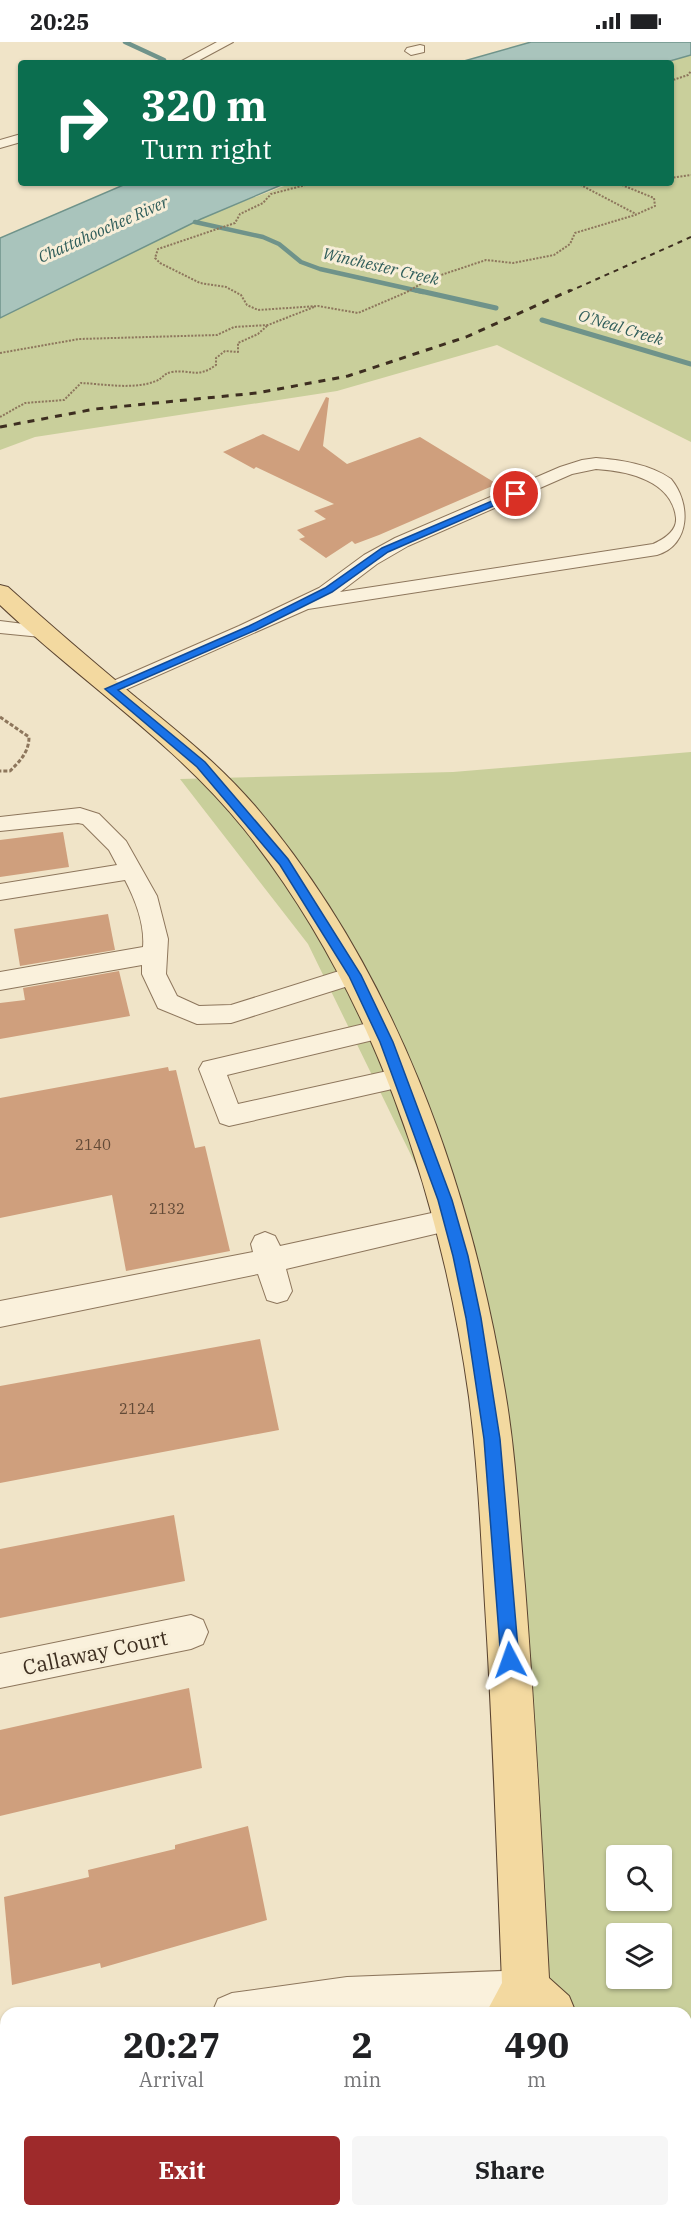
<!DOCTYPE html>
<style>
:root{--surface:#fff;--page:#f6f6f6;--text:#202124;--muted:#757577;--accent:#9e2a2b}
body{margin:0;font-family:"IBM Plex Serif",serif;background:var(--page);color:var(--text);height:100vh;display:flex;flex-direction:column;font-size:22px;white-space:nowrap}
*{box-sizing:border-box;margin:0}
p{font-size:20px;color:var(--muted)}
.icon{flex:none;width:33px;height:33px;fill:none;stroke:currentColor;stroke-width:2;stroke-linecap:round;stroke-linejoin:round}
.map{position:relative;flex:1;overflow:hidden}
.sheet{position:absolute;left:0px;top:1965px;width:692px;height:210px;display:flex;flex-direction:column;background:var(--surface);border-radius:18px 18px 0 0;box-shadow:0 2px 4px #0004}
.sheet>*{flex:none}
.guide{position:absolute;left:18px;top:18px;width:656px;height:126px;border-radius:6px;box-shadow:0 2px 4px #0004;background:#0b6e4f;color:#fff;overflow:hidden}
.fabs{position:absolute;left:606px;top:1803px;display:grid;gap:12px}
.fabs a{display:grid;place-items:center;width:66px;height:66px;border-radius:6px;background:var(--surface);box-shadow:0 2px 4px #0004;font-size:30px}
.pin{position:absolute;display:grid;place-items:center;width:51px;height:51px;color:#fff;margin:-26px;border:3px solid #fff;border-radius:50%;box-shadow:0 2px 6px #0007}
.me{position:absolute;width:66px;margin:-33px;rotate:356deg;stroke-linejoin:round;filter:drop-shadow(0 0 4px #0008)}
.turn{display:flex;align-items:center;gap:21px;height:126px;padding:0 24px;font-size:27px}
.turn .icon{width:78px;height:78px;stroke-width:2.5}
.turn b{display:block;font-size:42px;line-height:51px}
.eta{display:flex;justify-content:space-evenly;align-items:center;height:102px;text-align:center}
.eta b{font-size:36px;font-weight:800;line-height:42px}
.action{display:flex;gap:12px;margin-top:auto;padding:12px 24px}
.action a{flex:1;height:69px;border-radius:6px;background:var(--accent);color:#fff;font-size:24px;font-weight:800;line-height:69px;text-align:center}
.action a+a{background:var(--page);color:var(--text)}
.status{display:flex;justify-content:space-between;align-items:center;height:42px;padding:0 30px;background:var(--surface);direction:ltr}
.status svg{height:16px;fill:currentColor}
.map>svg:first-child{display:block}
</style>
<div class="status"><b>20:25</b><svg viewBox="0 0 49 12"><path d="M0 12V9h3v3zM5 12V6h3v6zM10 12V3h3v9zM15 12V0h3v12zM26 1h20v11H26zM47 4h2v5h-2z"/></svg></div>
<div class="map">
<svg width="691" height="2175" viewBox="0 0 691 2175">
<rect width="100%" height="100%" fill="#f0e4c8"/>
<g fill="#c9cf9b" fill-rule="evenodd">
<polygon points="691,11 691,400 497,303 337,349 35,395 0,408 0,275 107,211 292,141 670,141 670,21 668,21"/>
<path d="M691 710V2175H552L551 2169H686V1971H531L499 1428 449 1191 308 902 180 737 453 730ZM616 1814H662V1858H616ZM616 1892H662V1936H616Z"/>
</g>
<g fill="#a9c4bc" stroke="#6f938a" stroke-width="1.5">
<polygon points="531,0 691,0 691,13 663,21 457,21"/>
<polygon points="128,141 286,141 201,177 0,276 0,196"/>
</g>
<g fill="none" stroke-linecap="round" stroke-linejoin="round">
<g stroke="#6f938a" stroke-width="4.5">
<polyline points="125,0 164,18"/>
<polyline points="195,180 263,195 279,202 301,220 320,227 423,250"/>
</g>
<g stroke="#6f938a" stroke-width="5">
<polyline points="416,248 496,266"/>
<polyline points="542,278 691,322"/>
</g>
</g>
<g fill="#cf9f7d">
<polygon points="326,355 329,356 323,404 347,422 420,395 497,442 379,493 355,502 352,499 326,516 299,497 305,495 297,488 326,477 314,469 334,462 256,425 254,427 223,410 263,392 299,409"/>
<polygon points="63,790 69,825 0,835 0,798"/>
<polygon points="108,872 115,908 20,924 14,887"/>
<polygon points="119,929 130,974 0,997 0,961 25,958 23,946"/>
<polygon points="168,1025 169,1029 176,1028 195,1106 205,1104 230,1209 126,1229 112,1153 0,1176 0,1056"/>
<polygon points="260,1297 279,1388 0,1441 0,1344"/>
<polygon points="174,1473 185,1539 0,1576 0,1507"/>
<polygon points="189,1646 202,1726 0,1774 0,1688"/>
<polygon points="248,1784 267,1878 101,1926 100,1921 12,1943 4,1855 89,1835 88,1828 175,1807 175,1803"/>
</g>
<g fill="none" stroke-linecap="round" stroke-linejoin="round">
<g stroke="#8d765c" stroke-width="2">
<g id="minor">
<polygon points="217,0 233,0 194,21 178,21"/>
<polygon points="420,3 424,4 424,10 411,13 405,9 407,6"/>
<polygon points="21,92 21,100 0,106 0,98"/>
<path d="M596 416C621 418 650 422 671 437 691 461 691 503 657 513L308 567 118 651 111 653 104 651 101 647 104 643 239 584 319 546 364 513 395 496 560 425 582 418ZM596 427C627 429 672 438 676 476 677 489 664 497 653 502L340 550 377 522 408 504 572 432Z"/>
<polygon points="0,579 48,585 51,589 48,593 41,595 0,591"/>
<path d="M80 766 99 772 126 799 157 854 168 897 166 932 177 954 199 964 231 963 355 924 364 927 367 933 364 939 231 981 197 982 158 966 142 932V923L0 948V930L143 905C145 883 135 857 125 838L0 858V842L117 823 109 808 83 782 78 781 0 789V775Z"/>
<polygon points="381,978 390,980 394,987 390,994 227,1033 238,1062 401,1026 410,1029 414,1036 410,1043 229,1084 220,1081 199,1027 203,1020"/>
<polygon points="450,1167 460,1170 464,1178 460,1186 286,1227 292,1249 287,1258 277,1261 267,1258 258,1232 0,1285 0,1259 253,1210 251,1202 255,1194 265,1190 275,1194 280,1204"/>
<polygon points="191,1573 203,1578 208,1590 203,1602 191,1607 0,1646 0,1612"/>
<polygon points="526,1928 540,1933 545,1947 540,1961 526,1966 409,1971 212,1971 218,1957 232,1951 347,1935"/>
<polygon points="6,2003 6,2043 0,2044 0,2004"/>
</g>
</g>
<g stroke="#5b4430" stroke-width="2">
<g id="major">
<path d="M0 543 8 545C49 582 91 618 133 653 176 688 218 721 255 764 394 927 470 1139 505 1349 516 1413 519 1479 525 1544 535 1675 542 1805 549 1936L569 1954 576 1971H486L502 1941C497 1815 493 1689 485 1563 481 1494 478 1424 469 1355 441 1154 372 947 244 787 175 701 80 639 0 563Z"/>
<polygon points="480,2169 532,2169 533,2175 481,2175"/>
<rect x="560" y="2169" width="52" height="6"/>
</g>
</g>
<g stroke="#8d765c" stroke-width="2" stroke-dasharray="2 1.5" stroke-linecap="butt">
<polyline points="670,39 688,33 691,29"/>
<polyline points="670,136 691,133"/>
<polyline points="313,141 271,152 263,161 240,172 235,181 158,207 155,216 160,221 200,241 226,245 241,253 247,263 258,268 318,264 358,271 407,250 429,237 486,218 513,221 554,213 570,202 575,191 635,173 655,164 654,156 617,141"/>
<polyline points="389,141 396,141"/>
<polyline points="577,141 636,172"/>
<polyline points="0,311 79,297 217,293 234,285 268,283 314,265"/>
<path d="M0 375 25 361 64 358 81 341C104 342 134 348 156 339 162 337 164 331 172 330 191 327 197 337 216 323V316L225 309 238 310V301L258 292 268 283"/>
</g>
<path stroke="#8d765c" stroke-width="3" stroke-dasharray="4 2" stroke-linecap="butt" d="M0 675 29 695C29 710 20 719 10 729H0"/>
<use href="#minor" fill="#faf1dc" fill-rule="evenodd"/>
<use href="#major" fill="#f3d9a0" fill-rule="evenodd"/>
<polyline stroke="#3d2e20" stroke-width="2" stroke-dasharray="5 5" stroke-linecap="butt" points="568,250 691,195"/>
<polyline stroke="#3d2e20" stroke-width="3" stroke-dasharray="7 7" stroke-linecap="butt" points="0,385 95,367 257,351 348,334 466,295 571,248"/>
</g>
<polygon fill="#1a73e8" stroke="#114b97" stroke-width="1.5" points="513,450 521,452 388,510 332,550 256,588 118,648 205,720 288,817 361,933 393,1000 452,1158 468,1214 481,1276 500,1397 519,1618 516,1624 510,1626 504,1624 501,1618 484,1397 466,1276 453,1214 438,1158 380,1000 349,934 280,823 197,725 105,647 249,584 325,546 382,506"/>
<g text-anchor="middle" dominant-baseline="central" stroke-width="6" stroke-linejoin="round" paint-order="stroke">
<g font-size="15" fill="#624a37">
<text x="93" y="1102">2140</text>
<text x="167" y="1166">2132</text>
<text x="137" y="1366">2124</text>
</g>
<g font-size="16" font-style="italic" fill="#2f5d5a" stroke="#f7eed8">
<text transform="translate(103 187) rotate(-24)">Chattahoochee River</text>
<text transform="translate(381 224) rotate(13)">Winchester Creek</text>
<text transform="translate(621 285) rotate(17)">O'Neal Creek</text>
</g>
<g font-size="21" fill="#3d2e20" stroke="#f7eed8">
<text transform="translate(95 1610) rotate(-12)">Callaway Court</text>
</g>
</g>
</svg>
<div class="fabs">
<a><svg class="icon" aria-label="search" viewBox="0 0 24 24"><circle cx="10" cy="10" r="6"/><path d="M15 15l6 6"/></svg></a>
<a><svg class="icon" aria-label="layers" viewBox="0 0 24 24"><path d="M12 4l9 5-9 5-9-5zM3 14l9 5 9-5"/></svg></a>
</div>
<div class="pin" style="left:516px;top:452px;background:#d93025"><svg class="icon" aria-label="arrive" viewBox="0 0 24 24"><path d="M6 21V4h12l-3 4 3 4H6"/></svg></div>
<svg class="me" style="left:510px;top:1618px" viewBox="-20 -20 40 40"><path d="M0-17L14 15 0 8-14 15z" fill="#1a73e8" stroke="#fff" stroke-width="4"/></svg>
<div class="guide">
<div class="turn"><svg class="icon" aria-label="right" viewBox="0 0 24 24"><path d="M7 20v-9h11M14 6l5 5-5 5"/></svg><div><b>320 m</b>Turn right</div></div>
</div>
<section class="sheet">
<div class="eta">
<div><b>20:27</b><p>Arrival</p></div>
<div><b>2</b><p>min</p></div>
<div><b>490</b><p>m</p></div>
</div>
<div class="action"><a>Exit</a><a>Share</a></div>
</section>
</div>
